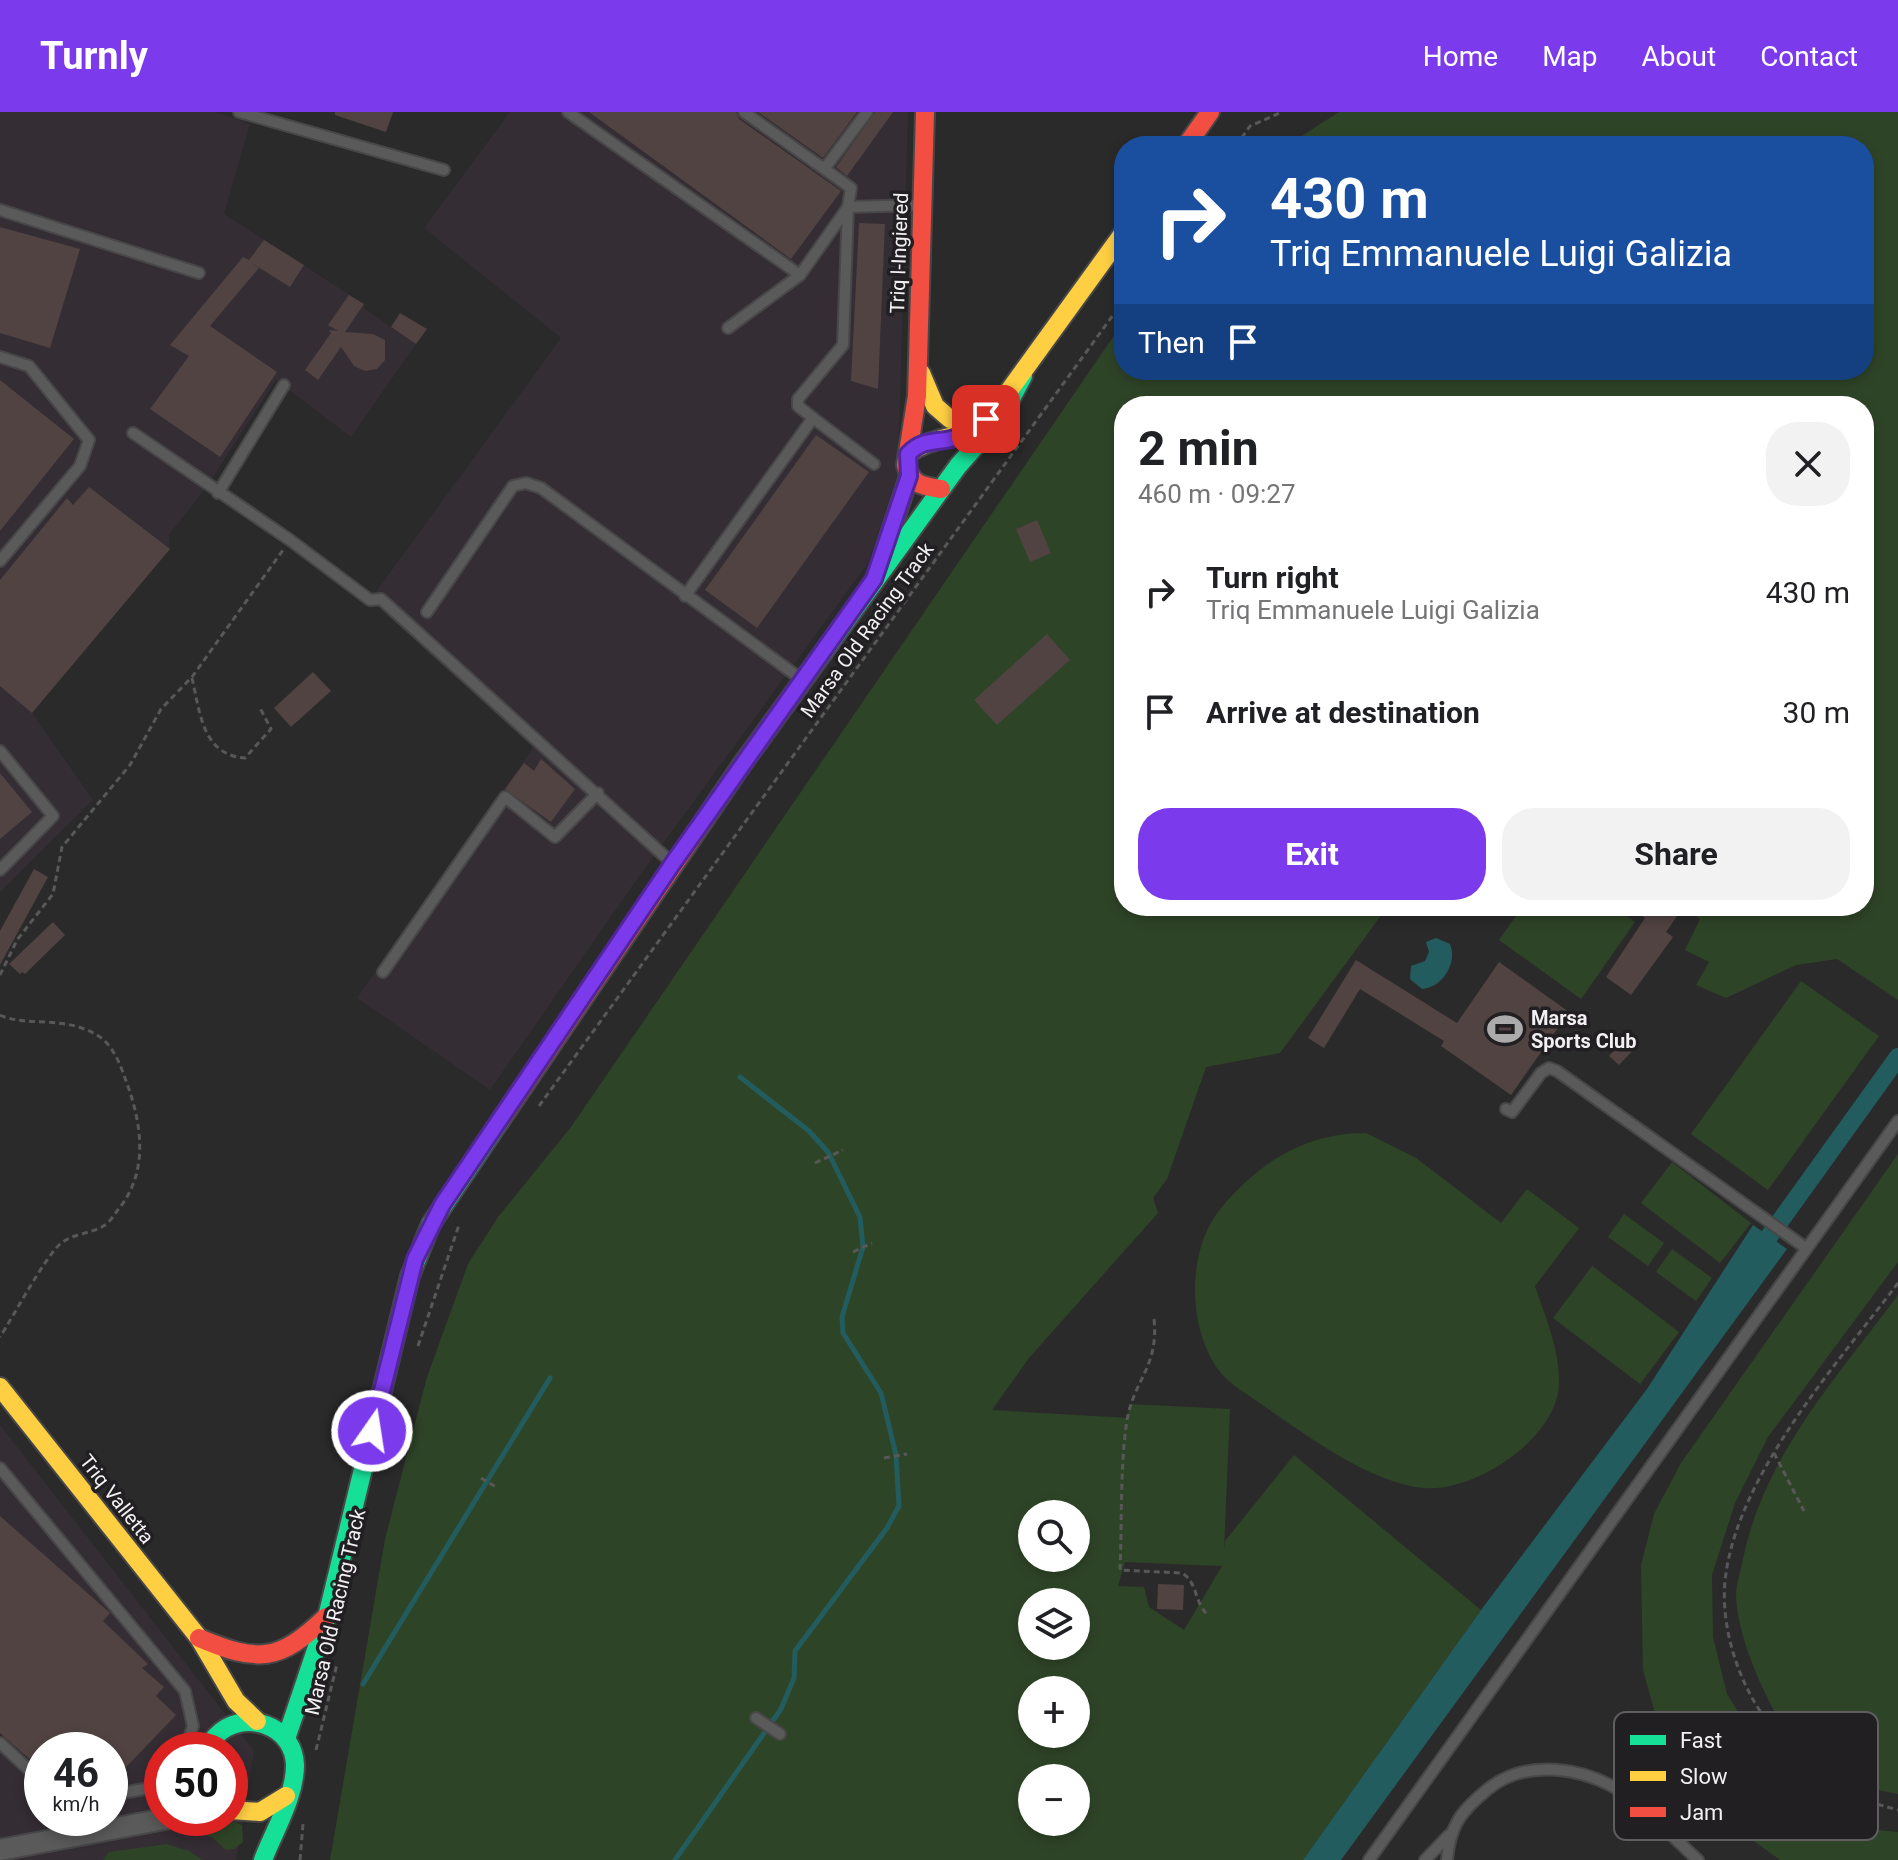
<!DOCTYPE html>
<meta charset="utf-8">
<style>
:root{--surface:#fff;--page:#f2f2f2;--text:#202124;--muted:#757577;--accent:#7c3aed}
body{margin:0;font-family:Roboto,sans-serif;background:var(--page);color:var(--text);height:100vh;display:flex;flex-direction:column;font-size:30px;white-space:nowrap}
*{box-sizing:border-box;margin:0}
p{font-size:26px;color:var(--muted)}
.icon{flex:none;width:44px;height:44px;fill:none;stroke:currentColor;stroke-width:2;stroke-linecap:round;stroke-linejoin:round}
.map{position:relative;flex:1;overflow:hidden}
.panel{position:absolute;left:1114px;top:284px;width:760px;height:520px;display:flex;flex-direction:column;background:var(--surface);border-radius:32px;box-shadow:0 4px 12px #0003}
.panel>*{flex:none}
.banner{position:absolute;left:1114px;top:24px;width:760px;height:244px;border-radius:32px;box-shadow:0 4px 12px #0003;background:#1a4fa0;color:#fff;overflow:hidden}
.controls{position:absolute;left:1018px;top:1388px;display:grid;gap:16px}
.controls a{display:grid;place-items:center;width:72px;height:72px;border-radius:50%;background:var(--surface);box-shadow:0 4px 12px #0003;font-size:40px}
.speed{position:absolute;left:24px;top:1620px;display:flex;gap:16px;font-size:40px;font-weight:700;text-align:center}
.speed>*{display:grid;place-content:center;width:104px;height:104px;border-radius:50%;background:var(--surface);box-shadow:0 4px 12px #0003;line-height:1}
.speed small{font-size:20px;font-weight:400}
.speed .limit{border:12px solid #d22;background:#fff;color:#111}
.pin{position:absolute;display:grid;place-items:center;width:68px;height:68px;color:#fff;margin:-34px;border-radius:16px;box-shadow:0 4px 12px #0006}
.me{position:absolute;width:88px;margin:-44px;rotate:13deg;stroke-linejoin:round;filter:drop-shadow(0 0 6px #0008)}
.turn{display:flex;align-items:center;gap:28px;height:168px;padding:0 24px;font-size:36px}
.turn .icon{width:104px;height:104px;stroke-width:2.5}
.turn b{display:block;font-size:56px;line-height:68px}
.then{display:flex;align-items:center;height:76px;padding:0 24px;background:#0003;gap:16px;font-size:30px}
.round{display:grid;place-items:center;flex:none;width:84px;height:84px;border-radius:32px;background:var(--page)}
.headline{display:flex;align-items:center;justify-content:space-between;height:136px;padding:0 24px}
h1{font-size:48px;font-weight:700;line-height:60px}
.cta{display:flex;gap:16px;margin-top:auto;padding:16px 24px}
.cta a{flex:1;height:92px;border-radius:32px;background:var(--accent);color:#fff;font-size:32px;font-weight:700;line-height:92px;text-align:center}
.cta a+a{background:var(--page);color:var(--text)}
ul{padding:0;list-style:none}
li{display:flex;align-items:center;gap:24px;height:120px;padding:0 24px}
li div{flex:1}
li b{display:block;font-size:30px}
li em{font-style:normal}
header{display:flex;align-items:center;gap:48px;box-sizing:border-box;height:112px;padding:0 40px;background:var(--accent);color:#fff}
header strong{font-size:38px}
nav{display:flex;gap:44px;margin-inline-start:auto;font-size:28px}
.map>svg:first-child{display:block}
</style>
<header>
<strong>Turnly</strong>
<nav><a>Home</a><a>Map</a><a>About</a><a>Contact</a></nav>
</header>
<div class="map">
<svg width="1898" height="1748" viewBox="0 0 1898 1748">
<rect width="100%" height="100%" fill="#2a2a2a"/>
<g fill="#342d34" fill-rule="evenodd">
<polygon points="0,0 216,0 250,12 224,102 364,192 365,197 416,232 351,325 276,268 205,377 169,423 170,437 32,601 93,688 0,780"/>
<polygon points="510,0 908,0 898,360 868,451 635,770 490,978 357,886 533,636 370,488 561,226 424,116"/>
<path d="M0 1313 254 1639 236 1748H0ZM42 1638H110V1706H42ZM162 1638H230V1706H162Z"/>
</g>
<g fill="#2e4427" fill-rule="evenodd">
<path d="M1339 0H1898V888L1837 847 1796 853 1726 886 1696 873 1709 850 1685 838 1700 807 1693 802 1698 794H1864V294H1124V794H1388L1280 941 1206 955 1167 1067 1153 1086 1158 1101 1029 1246 992 1298 1128 1306 1129 1292 1230 1297 1224 1438 1225 1429 1294 1343 1481 1498 1303 1748H330L385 1427 427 1265 468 1152 498 1105 571 1015 1124 209V258H1864V34H1286ZM1032 1402H1076V1446H1032ZM1125 1450 1221 1454H1222L1184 1518 1149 1495 1144 1475 1118 1474ZM1032 1490H1076V1534H1032ZM1032 1578H1076V1622H1032ZM1032 1666H1076V1710H1032Z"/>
<polygon points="1523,794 1613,794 1635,810 1581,887 1499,828"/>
<polygon points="1801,869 1879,924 1768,1078 1691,1022"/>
<path d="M1366 1021 1416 1046 1501 1111 1527 1077 1579 1116 1535 1174C1546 1207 1560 1238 1559 1273 1556 1327 1475 1380 1425 1376 1372 1372 1307 1324 1264 1294 1249 1283 1228 1272 1217 1256 1187 1212 1187 1137 1221 1096 1260 1050 1305 1021 1366 1021Z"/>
<polygon points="1898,1042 1898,1150 1768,1325 1735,1391 1712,1463 1713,1525 1727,1582 1765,1644 1811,1689 1878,1718 1898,1720 1898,1748 1780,1748 1702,1691 1663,1630 1643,1558 1641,1453 1654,1402 1681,1351"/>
<polygon points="1672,1050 1751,1111 1720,1151 1641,1091"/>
<polygon points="1624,1102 1664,1131 1648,1154 1608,1125"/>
<polygon points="1672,1137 1712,1166 1696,1189 1656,1160"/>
<polygon points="1592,1154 1679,1220 1640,1272 1553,1206"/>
<path d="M1898 1183V1682C1834 1671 1797 1646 1768 1587 1753 1557 1737 1516 1736 1483 1736 1472 1741 1458 1743 1447 1765 1342 1836 1267 1898 1183Z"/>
<polygon points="232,1709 242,1713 243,1730 234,1737 226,1738 213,1726 191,1716"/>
<polygon points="167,1732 189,1739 202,1748 103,1748 109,1740"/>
</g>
<g fill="#235c5e">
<path d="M1436 826 1450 832C1458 851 1442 876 1422 877L1410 867 1411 854 1425 849 1429 840 1426 830Z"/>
<polygon points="1753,1113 1787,1137 1341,1748 1303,1748 1481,1498 1647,1277"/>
</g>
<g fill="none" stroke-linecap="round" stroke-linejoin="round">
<g stroke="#235c5e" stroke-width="5">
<polyline points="363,1572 550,1266"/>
<polyline points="675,1748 781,1597 794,1566 795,1539 887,1416 899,1394 896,1343 881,1281 843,1221 842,1205 863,1135 860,1105 828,1040 809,1019 740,965"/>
</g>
<polyline stroke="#235c5e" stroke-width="18" points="1755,1144 1898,945"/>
</g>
<g fill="#504342">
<polygon points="335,0 393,0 386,20 335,3"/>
<polygon points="589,0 736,0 739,7 841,79 791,147"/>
<polygon points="758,0 857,0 823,46"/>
<polygon points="875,0 893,0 847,64 836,55"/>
<polygon points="859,111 885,112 878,277 851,269"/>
<polygon points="0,115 80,137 50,236 0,221"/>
<polygon points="264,128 304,153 290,175 250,150 259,156 210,214 277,260 220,345 150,297 189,244 170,233 243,145 249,148"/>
<polygon points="349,183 364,192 345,220 373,222 385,228 385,248 377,257 365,259 354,254 341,235 318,268 305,258 331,221 329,218 338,219 328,213"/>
<polygon points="400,201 427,217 416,232 391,215"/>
<polygon points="0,268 74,327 0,419"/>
<polygon points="816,323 869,360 757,516 705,478"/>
<polygon points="89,375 170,437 32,601 0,574 0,468 67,386 73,393"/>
<polygon points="1037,408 1051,441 1030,450 1016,417"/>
<polygon points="1047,522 1070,548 997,613 974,588"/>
<polygon points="313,560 331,579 291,615 274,596"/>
<polygon points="541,647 575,677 551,710 505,677 524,651 534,659"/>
<polygon points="0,661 32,700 0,727"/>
<polygon points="34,757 48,765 0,853 0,819"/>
<polygon points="1628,794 1684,794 1666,820 1673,825 1631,883 1606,865 1645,806"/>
<polygon points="53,810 65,823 25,862 22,860 20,862 9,852"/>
<polygon points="1356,848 1457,911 1499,850 1569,900 1511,983 1441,934 1444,929 1360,877 1324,936 1308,926"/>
<polygon points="1628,923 1638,933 1619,953 1609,944"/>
<polygon points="0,1404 110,1501 103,1509 148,1552 142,1556 164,1575 156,1584 176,1603 110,1672 110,1638 42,1638 42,1644 33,1650 0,1621"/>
<polygon points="1158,1472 1184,1473 1183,1498 1157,1497"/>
</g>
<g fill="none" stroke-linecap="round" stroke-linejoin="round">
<g stroke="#484748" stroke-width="14">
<g id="lane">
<polyline points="239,0 444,58"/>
<polyline points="568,0 800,163"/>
<polyline points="744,0 851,76 848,95 843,233 798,287 798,294 813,306"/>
<polyline points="825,56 867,0"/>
<polyline points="0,98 199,161"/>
<polyline points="728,216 800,163 848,95 921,93"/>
<polyline points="0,245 29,254 89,328 80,354 0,449"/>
<polyline points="133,321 290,428 370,488 381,487 672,751"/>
<polyline points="218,381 284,273"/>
<polyline points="685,484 813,306 874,352"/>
<polyline points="427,500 513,374 526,371 541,376 801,567"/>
<polyline points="0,639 53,704 0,758"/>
<polyline points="383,860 505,685 555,725 598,681"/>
<polyline points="1506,997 1512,1000 1541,961 1549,956 1557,959 1806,1136"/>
<polyline points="0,1356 185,1579 193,1614 185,1638"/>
<polyline points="756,1606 780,1622"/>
<polyline points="0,1631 42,1670"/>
<polyline points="110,1683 150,1676 162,1664"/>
<polyline points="1369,1748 1898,1009"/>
<polyline points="1425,1748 1449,1723"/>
<path d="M1447 1748C1450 1713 1461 1699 1488 1677 1527 1646 1585 1655 1625 1682 1651 1700 1674 1727 1698 1748"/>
</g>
</g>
<g stroke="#484748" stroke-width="24">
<polyline id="street" points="0,1738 170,1706"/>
</g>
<g stroke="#484748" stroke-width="22">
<g id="fast">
<polyline points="741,654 958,354 1002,304 1023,264"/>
<polyline points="286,1627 327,1505 410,1164 431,1112 500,1009"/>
<path d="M205 1638C211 1629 217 1621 226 1616 256 1600 294 1618 295 1653 295 1685 274 1719 263 1748"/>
</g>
</g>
<g stroke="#484748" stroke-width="22">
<g id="slow">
<polyline points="921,261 935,294 950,307 971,306 984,299"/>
<path d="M908 342C933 322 966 329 990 305L1124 120"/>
<polyline points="0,1275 199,1526 236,1589 257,1609"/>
<polyline points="230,1698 260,1700 286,1684"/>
</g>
</g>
<g stroke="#484748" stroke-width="22">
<g id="jam">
<path d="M925 0 917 284 906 353C911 373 923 374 941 377"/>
<polyline points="1186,34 1210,0"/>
<polyline points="884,440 909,364"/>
<polyline points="500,1009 741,654"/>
<path d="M199 1526C258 1551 279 1550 326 1505"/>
</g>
</g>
<g stroke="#585858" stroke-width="3" stroke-dasharray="6 4" stroke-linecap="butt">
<polyline points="1236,34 1250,14 1282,0"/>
<path d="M192 566C200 600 202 643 245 646L271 617 259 594"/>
<polyline points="0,863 17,828 53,782 62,735 130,653 161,597 192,565 283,438"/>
<path d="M0 903C28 916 66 902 100 925 113 934 120 952 125 966 142 1011 150 1060 117 1099 114 1103 110 1110 105 1113 92 1122 73 1121 60 1132 44 1147 14 1203 0 1225"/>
<polyline points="539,994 1124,188"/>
<polyline points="815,1051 843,1038"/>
<polyline points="853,1140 872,1131"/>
<path d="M1898 1171C1837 1252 1741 1359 1726 1461 1719 1507 1735 1561 1760 1599 1801 1662 1827 1679 1898 1698"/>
<path d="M1154 1207C1159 1254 1134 1268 1127 1308 1120 1352 1122 1412 1120 1458L1182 1461C1198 1470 1194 1492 1209 1504"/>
<polyline points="418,1234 459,1113"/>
<polyline points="1774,1341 1804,1399"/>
<polyline points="884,1346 907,1342"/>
<polyline points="481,1366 496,1375"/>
<polyline points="316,1638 337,1552"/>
<polyline points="300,1748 303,1712"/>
</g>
<use href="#lane" stroke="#5a5a5a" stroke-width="10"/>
<use href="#street" stroke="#5a5a5a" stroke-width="20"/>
<use href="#fast" stroke="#16e098" stroke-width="18"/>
<use href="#slow" stroke="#ffcf43" stroke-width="18"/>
<use href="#jam" stroke="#f24e42" stroke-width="18"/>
</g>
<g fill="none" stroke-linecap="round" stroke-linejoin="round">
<g stroke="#51269a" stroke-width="20">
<path id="route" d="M372 1319 415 1147 442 1093 673 751 874 467 909 364 908 342C923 327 933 331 951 327 965 324 976 316 986 307"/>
</g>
<use href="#route" stroke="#7c3aed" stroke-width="14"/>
</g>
<defs>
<g id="stadium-bare" transform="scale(2.76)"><path d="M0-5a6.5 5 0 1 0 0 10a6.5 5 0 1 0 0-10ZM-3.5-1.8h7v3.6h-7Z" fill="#acabac" stroke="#211f22" stroke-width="2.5" paint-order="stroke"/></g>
</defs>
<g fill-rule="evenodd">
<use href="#stadium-bare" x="1505" y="917"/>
</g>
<g text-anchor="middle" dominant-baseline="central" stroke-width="7" stroke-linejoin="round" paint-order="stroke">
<g font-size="20" fill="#f2f0f2" stroke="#211f22">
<text transform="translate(899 141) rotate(-88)">Triq l-Ingiered</text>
<text transform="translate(867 518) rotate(-54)">Marsa Old Racing Track</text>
<text transform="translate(117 1387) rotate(52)">Triq Valletta</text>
<text transform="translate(335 1500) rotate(-77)">Marsa Old Racing Track</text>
</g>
<g font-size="20" font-weight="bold" fill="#f2f0f2" stroke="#211f22" text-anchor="start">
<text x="1531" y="906">Marsa<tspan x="1531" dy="23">Sports Club</tspan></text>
</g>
</g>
<rect x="1614" y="1600" width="264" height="128" rx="12" fill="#211f22" stroke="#605e60" stroke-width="2"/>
<rect x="1630" y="1623" width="36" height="10" fill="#16e098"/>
<rect x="1630" y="1659" width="36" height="10" fill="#ffcf43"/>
<rect x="1630" y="1695" width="36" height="10" fill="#f24e42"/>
<g font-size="22" fill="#f2f0f2">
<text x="1680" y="1636">Fast</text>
<text x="1680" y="1672">Slow</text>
<text x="1680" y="1708">Jam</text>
</g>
</svg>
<div class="controls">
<a><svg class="icon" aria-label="search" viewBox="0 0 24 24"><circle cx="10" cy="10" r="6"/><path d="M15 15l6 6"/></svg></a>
<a><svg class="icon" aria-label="layers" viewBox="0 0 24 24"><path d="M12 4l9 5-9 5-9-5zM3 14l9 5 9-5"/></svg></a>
<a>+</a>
<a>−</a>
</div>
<div class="speed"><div>46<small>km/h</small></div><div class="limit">50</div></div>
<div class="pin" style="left:986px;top:307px;background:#d93025"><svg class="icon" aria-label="arrive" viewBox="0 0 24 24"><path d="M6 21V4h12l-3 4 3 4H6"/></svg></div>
<svg class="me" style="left:372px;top:1319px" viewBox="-20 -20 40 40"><circle r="17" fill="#7c3aed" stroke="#fff" stroke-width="3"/><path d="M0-11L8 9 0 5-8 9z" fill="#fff"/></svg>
<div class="banner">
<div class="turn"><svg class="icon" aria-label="right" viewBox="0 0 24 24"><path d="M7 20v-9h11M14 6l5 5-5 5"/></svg><div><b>430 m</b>Triq Emmanuele Luigi Galizia</div></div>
<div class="then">Then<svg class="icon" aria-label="arrive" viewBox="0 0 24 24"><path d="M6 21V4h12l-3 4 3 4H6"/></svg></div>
</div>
<section class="panel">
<div class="headline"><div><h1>2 min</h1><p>460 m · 09:27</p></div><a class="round"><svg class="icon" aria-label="close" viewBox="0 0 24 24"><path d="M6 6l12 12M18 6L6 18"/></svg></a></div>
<ul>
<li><svg class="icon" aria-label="right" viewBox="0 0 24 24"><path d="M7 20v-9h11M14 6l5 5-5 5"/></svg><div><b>Turn right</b><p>Triq Emmanuele Luigi Galizia</p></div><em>430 m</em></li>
<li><svg class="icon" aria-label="arrive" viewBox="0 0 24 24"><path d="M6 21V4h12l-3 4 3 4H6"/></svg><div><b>Arrive at destination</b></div><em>30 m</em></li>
</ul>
<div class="cta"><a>Exit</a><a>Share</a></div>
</section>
</div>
